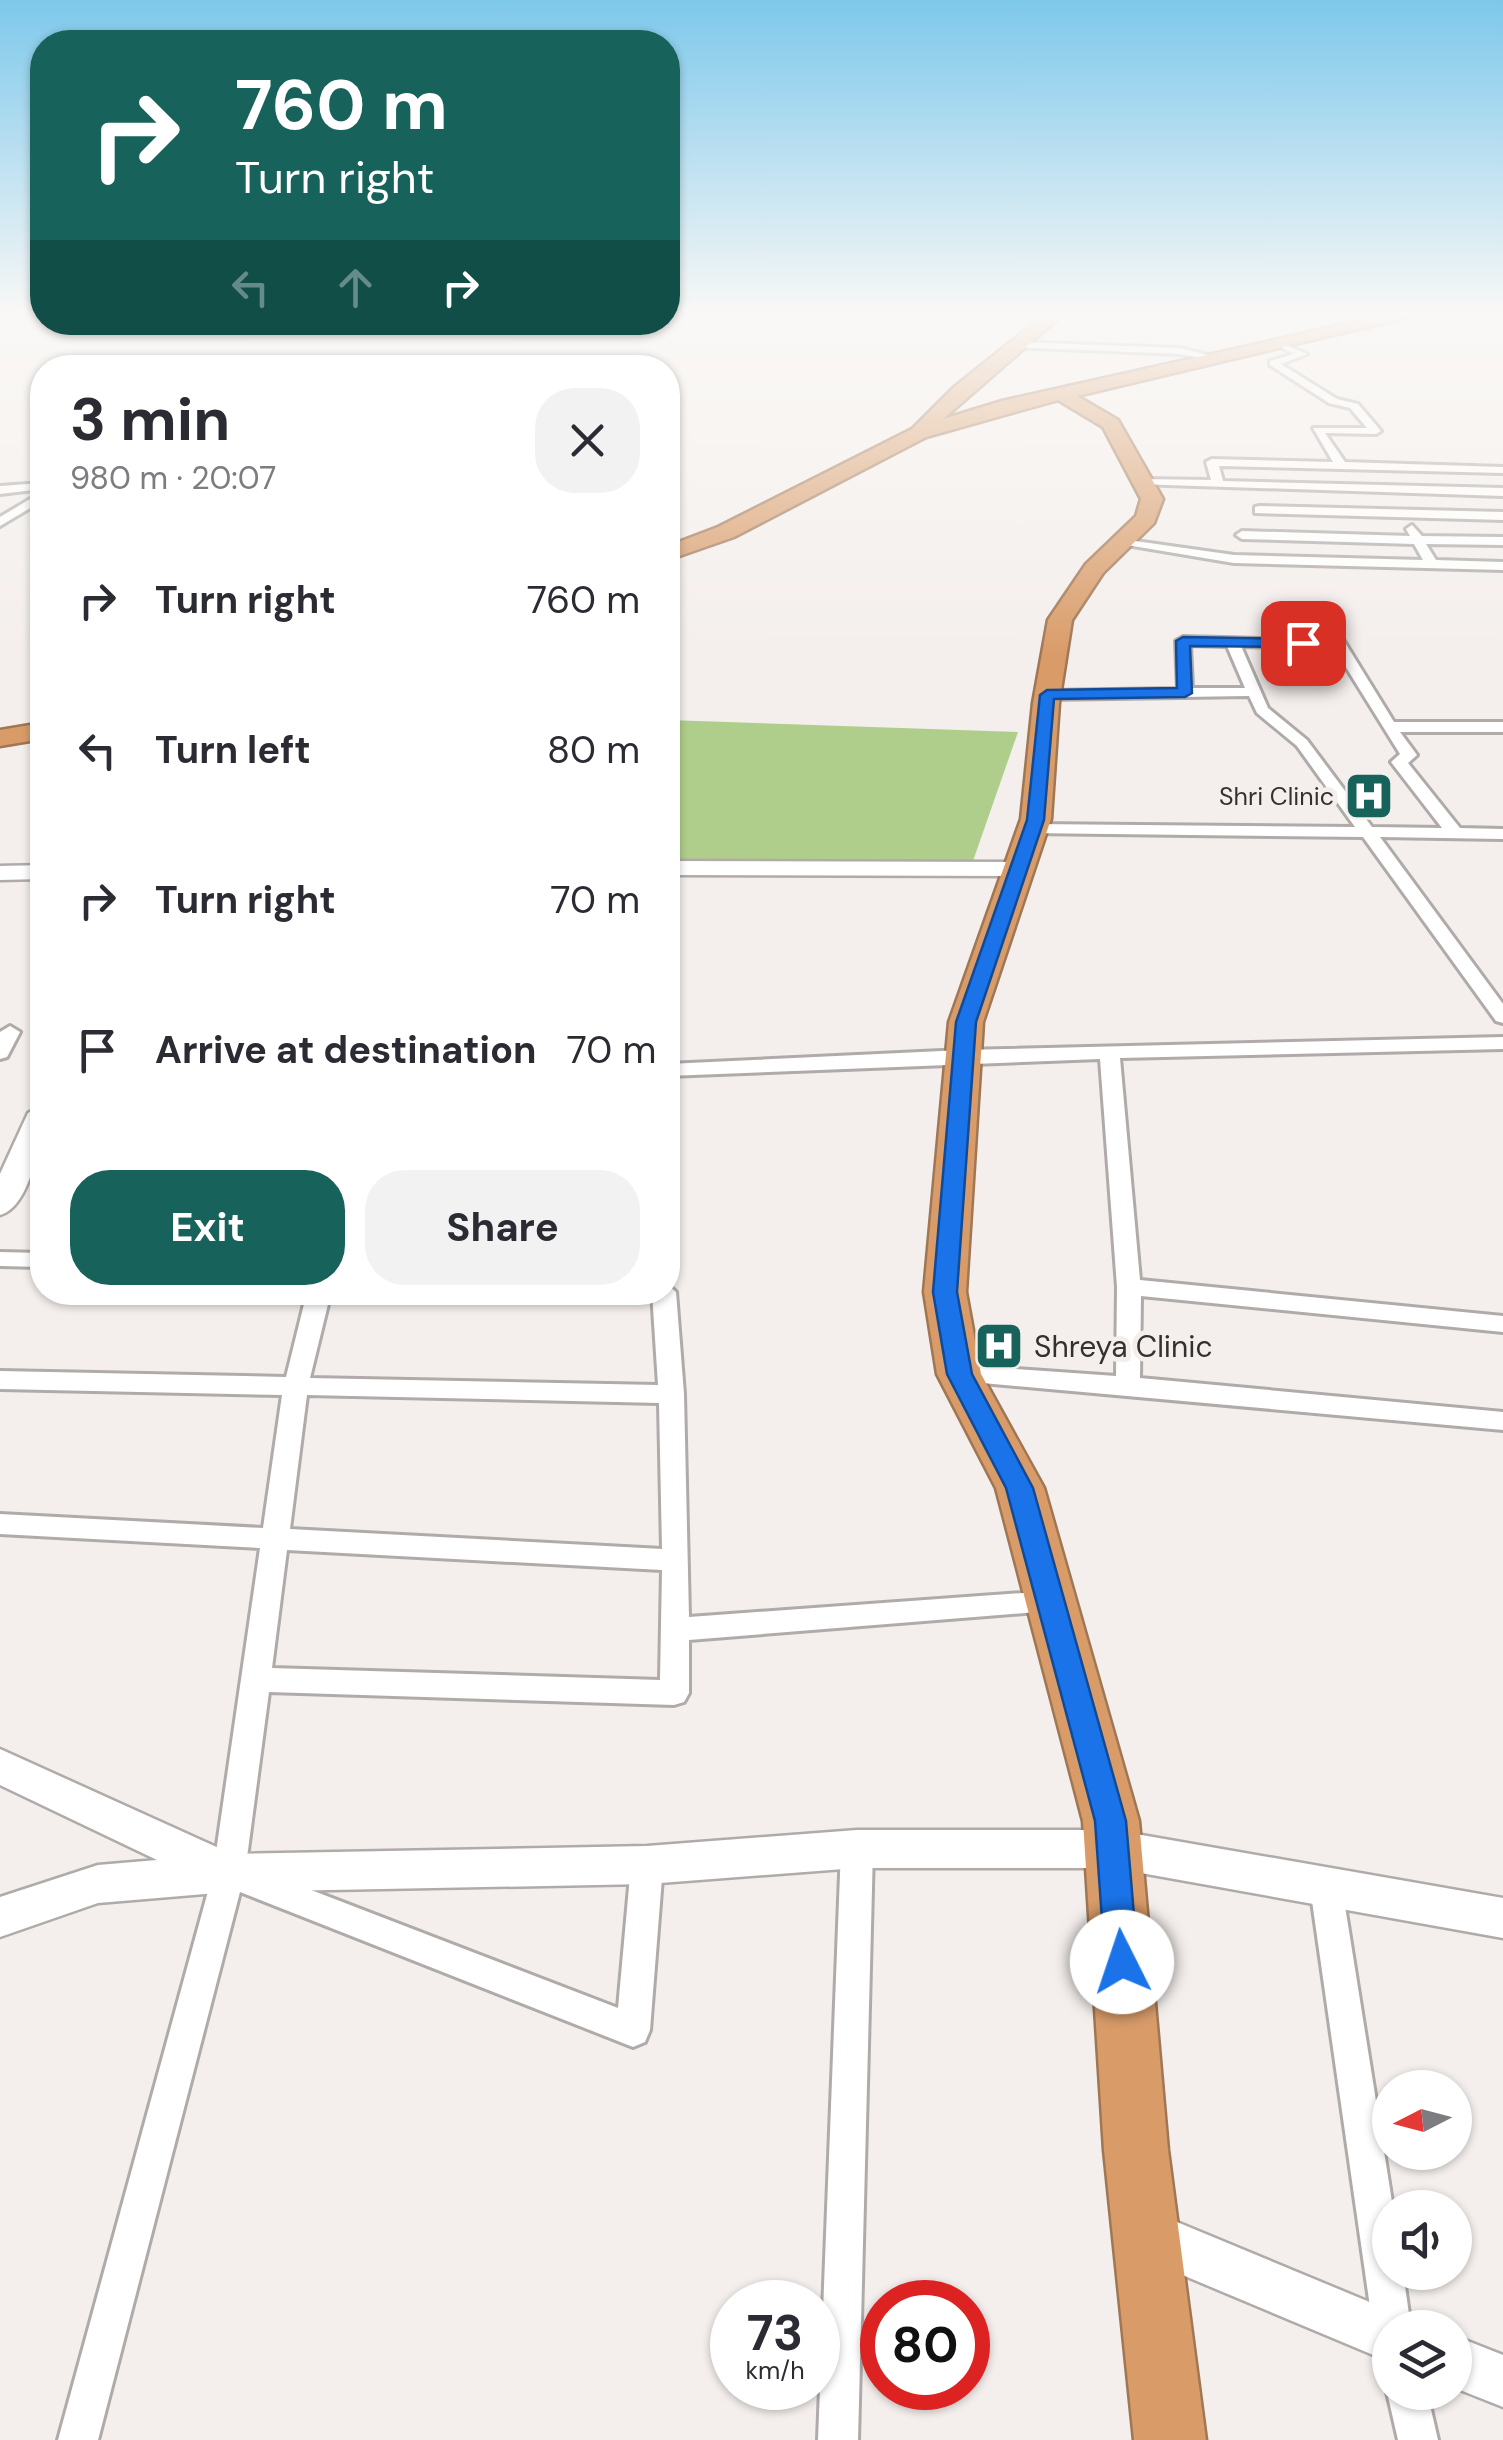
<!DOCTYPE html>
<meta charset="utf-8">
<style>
:root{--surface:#fff;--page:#f2f2f3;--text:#2b2b33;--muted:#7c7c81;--accent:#17625a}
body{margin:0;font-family:"DM Sans",sans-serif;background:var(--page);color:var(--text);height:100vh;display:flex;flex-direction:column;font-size:38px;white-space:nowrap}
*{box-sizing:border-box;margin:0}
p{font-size:32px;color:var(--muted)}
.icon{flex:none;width:55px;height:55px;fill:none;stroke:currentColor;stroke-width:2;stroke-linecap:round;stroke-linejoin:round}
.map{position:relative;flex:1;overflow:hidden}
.drawer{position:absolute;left:30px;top:355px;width:650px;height:950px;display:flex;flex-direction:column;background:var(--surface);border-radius:40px;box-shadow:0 2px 8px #0004}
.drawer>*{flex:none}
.guide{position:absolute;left:30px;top:30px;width:650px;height:305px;border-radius:40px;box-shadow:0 2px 8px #0004;background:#17625a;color:#fff;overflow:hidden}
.needle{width:65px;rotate:264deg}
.controls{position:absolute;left:1372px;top:2070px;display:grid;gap:20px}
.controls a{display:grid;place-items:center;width:100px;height:100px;border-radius:50%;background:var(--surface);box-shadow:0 2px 8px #0004;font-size:50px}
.speed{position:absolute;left:710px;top:2280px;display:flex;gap:20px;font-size:50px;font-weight:700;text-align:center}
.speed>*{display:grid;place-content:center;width:130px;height:130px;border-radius:50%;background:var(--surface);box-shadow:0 2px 8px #0004;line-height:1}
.speed small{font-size:25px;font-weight:400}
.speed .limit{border:15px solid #d22;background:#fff;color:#111}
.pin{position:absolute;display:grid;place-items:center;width:85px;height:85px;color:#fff;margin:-42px;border-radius:20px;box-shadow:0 5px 15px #0006}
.me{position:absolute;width:110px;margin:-55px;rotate:356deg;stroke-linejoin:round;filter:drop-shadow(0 0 8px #0008)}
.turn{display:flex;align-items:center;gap:35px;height:210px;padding:0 40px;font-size:45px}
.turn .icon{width:130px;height:130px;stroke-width:2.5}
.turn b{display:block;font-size:70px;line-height:85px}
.lanes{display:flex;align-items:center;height:95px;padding:0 40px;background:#0003;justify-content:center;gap:50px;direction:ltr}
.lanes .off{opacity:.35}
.round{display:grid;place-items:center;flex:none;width:105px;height:105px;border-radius:40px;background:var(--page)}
.summary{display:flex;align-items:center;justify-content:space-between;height:170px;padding:0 40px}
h1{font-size:60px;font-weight:700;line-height:75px}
.primary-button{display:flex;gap:20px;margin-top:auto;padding:20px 40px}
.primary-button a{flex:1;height:115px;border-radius:40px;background:var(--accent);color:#fff;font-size:40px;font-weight:700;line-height:115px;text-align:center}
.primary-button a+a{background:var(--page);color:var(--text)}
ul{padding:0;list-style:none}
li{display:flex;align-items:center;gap:30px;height:150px;padding:0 40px}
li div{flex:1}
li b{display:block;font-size:38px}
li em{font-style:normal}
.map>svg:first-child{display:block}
</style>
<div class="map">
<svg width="1503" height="2440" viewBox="0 0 1503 2440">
<rect width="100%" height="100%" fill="#f4efec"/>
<polygon fill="#b0ce8b" points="668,720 1018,732 973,861 668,859"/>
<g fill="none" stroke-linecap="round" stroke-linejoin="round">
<g stroke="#b0aba9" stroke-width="6">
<g id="street">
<polygon points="1015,342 1180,348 1220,358 1215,361 1180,354 1012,347"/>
<polygon points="1279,342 1307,354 1281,364 1337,399 1358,404 1381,431 1376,434 1325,433 1345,462 1503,467 1503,473 1219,466 1223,481 1503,488 1503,496 1137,484 1141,479 1211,480 1206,462 1212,459 1333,462 1313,428 1367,428 1350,408 1329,403 1270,365 1270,361 1294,354 1279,346"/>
<polygon points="42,483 42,489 0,494 0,486"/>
<polygon points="42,492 42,501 0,526 0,517"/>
<polygon points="1259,506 1503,512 1503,520 1255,513 1255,507"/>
<polygon points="1412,525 1422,536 1503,537 1503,545 1426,544 1436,560 1503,562 1503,570 1234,563 1115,543 1121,539 1234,555 1423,560 1414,544 1242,539 1236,535 1242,531 1410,536 1406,529"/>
<path d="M1183 637 1344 641 1394 722H1503V732H1400L1417 755 1408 763 1460 828 1503 829V839L1380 837 1503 1004V1023L1496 1021 1363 837 1027 833 1025 829 1033 824 1355 827 1297 746 1257 713 1249 696 1047 699 1040 695 1047 691 1178 689 1176 641ZM1190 645 1227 646 1245 688H1192ZM1241 646 1334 648 1400 754 1391 762 1442 828 1372 827 1307 740 1268 708Z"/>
<polygon points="10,1026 20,1032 7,1057 0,1059 0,1032"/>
<polygon points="1503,1037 1503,1049 1120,1058 1140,1280 1503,1316 1503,1332 1141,1296 1140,1378 1503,1412 1503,1430 950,1380 947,1374 950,1368 959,1365 1116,1376 1117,1287 1100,1059 668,1076 668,1064 963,1050"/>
<polygon points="42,1157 42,1171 17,1172 6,1165 17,1158"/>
<polygon points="0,1252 42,1253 42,1267 0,1266"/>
<path d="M668 1285 676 1292 684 1394 689 1617 1051 1591 1061 1594 1065 1602 1061 1610 689 1640V1693L684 1702 674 1705 269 1692 246 1865 618 2008 631 1865 636 1855 647 1851 658 1855 663 1865 650 2030 645 2042 633 2047 240 1892 98 2440H58L213 1873 260 1548 0 1534V1514L263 1528 282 1395 0 1389V1371L286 1377 307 1292H331L310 1378 658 1385 652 1292H668ZM307 1395 659 1403 662 1549 290 1529ZM287 1550 662 1570 660 1680 272 1668Z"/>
<polygon points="857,1835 868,1839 873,1849 858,2440 818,2440 841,1849 846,1839"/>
<polygon points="1326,1872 1337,1877 1342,1887 1393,2208 1390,2272 1403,2272 1411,2328 1390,2328 1390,2347 1378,2342 1373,2328 1310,1887 1315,1877"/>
<polygon points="1390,2385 1390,2392 1427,2392 1438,2440 1398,2440 1387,2392"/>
</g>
</g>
<g stroke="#b0aba9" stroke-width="5">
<g id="secondary">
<polygon points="668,861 1019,862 1031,869 1019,876 668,875"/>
<polygon points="42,865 42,879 0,880 0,866"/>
<path d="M42 1105C44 1132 31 1207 0 1215V1174L28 1113Z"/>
<polygon points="0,1749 232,1854 647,1846 857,1830 1113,1830 1503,1898 1503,1938 1113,1868 857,1868 647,1884 229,1892 98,1903 0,1937 0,1897 98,1865 157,1860 0,1785"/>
<polygon points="1148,2210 1408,2318 1412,2328 1390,2328 1390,2362 1130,2253 1123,2235 1130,2217"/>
<polygon points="1455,2336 1503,2355 1503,2407 1455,2388"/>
</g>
</g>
<g stroke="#9f7755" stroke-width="5">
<g id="highway">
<polygon points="1048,312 1066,312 943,419 1002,401 1399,312 1430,312 1077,396 1118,420 1163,499 1154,523 1103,573 1072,620 1059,703 1051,819 983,1022 966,1292 981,1374 1044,1488 1139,1821 1168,2150 1206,2440 1134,2440 1104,2150 1083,1821 996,1488 937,1374 924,1292 949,1022 1021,819 1033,703 1048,620 1086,564 1136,516 1141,499 1103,427 1058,400 926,437 734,537 668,560 668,546 718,527 912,429 953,388"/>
<polygon points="42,723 42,739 0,746 0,730"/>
</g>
</g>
<use href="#street" fill="#fff" fill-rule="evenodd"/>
<use href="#secondary" fill="#fff" fill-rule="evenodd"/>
<use href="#highway" fill="#d99c69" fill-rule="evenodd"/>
</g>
<linearGradient id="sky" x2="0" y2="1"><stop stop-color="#7dc8eb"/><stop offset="0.48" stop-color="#faf8f6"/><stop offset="1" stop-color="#faf8f6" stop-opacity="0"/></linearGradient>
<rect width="1503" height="654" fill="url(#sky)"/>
<polygon fill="#1a73e8" stroke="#114b97" stroke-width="2.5" points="1183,637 1303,639 1310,643 1303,647 1190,646 1192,693 1185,697 1054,699 1044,820 976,1022 957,1292 972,1374 1033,1488 1126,1821 1138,1962 1133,1973 1122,1978 1110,1973 1105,1962 1095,1821 1006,1488 947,1374 933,1292 956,1022 1027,820 1040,695 1047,690 1177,688 1176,641"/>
<defs>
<g id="hospital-square" transform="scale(2.5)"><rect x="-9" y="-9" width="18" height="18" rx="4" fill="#17625a" stroke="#f4efec"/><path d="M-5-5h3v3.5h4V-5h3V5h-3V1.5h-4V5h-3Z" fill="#fff"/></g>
</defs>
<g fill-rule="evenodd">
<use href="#hospital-square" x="1369" y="796"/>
<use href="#hospital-square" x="999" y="1346"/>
</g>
<g text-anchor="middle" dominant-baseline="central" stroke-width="10" stroke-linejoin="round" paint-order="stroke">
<g font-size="25" fill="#333130" stroke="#f4efec" text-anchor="end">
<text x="1334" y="796">Shri Clinic</text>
</g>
<g font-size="30" fill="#333130" stroke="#f4efec" text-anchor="start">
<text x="1034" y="1346">Shreya Clinic</text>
</g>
</g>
</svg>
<div class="controls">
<a><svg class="needle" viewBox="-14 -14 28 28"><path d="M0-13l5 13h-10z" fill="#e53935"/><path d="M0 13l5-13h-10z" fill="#7c7c81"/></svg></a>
<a><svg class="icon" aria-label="sound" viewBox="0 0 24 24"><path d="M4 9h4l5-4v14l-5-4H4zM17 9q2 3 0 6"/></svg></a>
<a><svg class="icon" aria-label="layers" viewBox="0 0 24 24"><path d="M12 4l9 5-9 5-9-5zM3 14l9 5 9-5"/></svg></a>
</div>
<div class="speed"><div>73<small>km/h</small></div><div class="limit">80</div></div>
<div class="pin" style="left:1303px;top:643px;background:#d93025"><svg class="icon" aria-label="arrive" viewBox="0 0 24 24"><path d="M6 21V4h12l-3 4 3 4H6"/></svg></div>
<svg class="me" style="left:1122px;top:1962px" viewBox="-20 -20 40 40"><circle r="19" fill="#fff"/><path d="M0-13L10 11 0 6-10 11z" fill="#1a73e8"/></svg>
<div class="guide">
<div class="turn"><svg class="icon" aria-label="right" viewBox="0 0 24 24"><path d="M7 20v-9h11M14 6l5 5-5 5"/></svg><div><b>760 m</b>Turn right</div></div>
<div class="lanes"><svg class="icon off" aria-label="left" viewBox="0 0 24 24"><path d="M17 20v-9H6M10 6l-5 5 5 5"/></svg><svg class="icon off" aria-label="ahead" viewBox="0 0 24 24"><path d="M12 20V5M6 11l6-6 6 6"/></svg><svg class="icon" aria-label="right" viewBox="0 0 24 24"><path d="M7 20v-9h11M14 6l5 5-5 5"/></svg></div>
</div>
<section class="drawer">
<div class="summary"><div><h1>3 min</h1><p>980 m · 20:07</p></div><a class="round"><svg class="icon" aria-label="close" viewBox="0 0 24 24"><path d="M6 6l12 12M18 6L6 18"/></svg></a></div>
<ul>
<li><svg class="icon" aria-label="right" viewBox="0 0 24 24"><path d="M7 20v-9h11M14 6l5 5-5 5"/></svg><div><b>Turn right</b></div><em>760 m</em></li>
<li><svg class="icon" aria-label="left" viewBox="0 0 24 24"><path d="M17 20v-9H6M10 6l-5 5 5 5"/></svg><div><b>Turn left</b></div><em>80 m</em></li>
<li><svg class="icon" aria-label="right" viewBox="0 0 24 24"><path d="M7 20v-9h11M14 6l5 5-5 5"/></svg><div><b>Turn right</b></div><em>70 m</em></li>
<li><svg class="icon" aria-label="arrive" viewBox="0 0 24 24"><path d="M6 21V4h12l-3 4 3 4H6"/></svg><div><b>Arrive at destination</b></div><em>70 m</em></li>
</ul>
<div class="primary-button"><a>Exit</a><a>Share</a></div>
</section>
</div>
